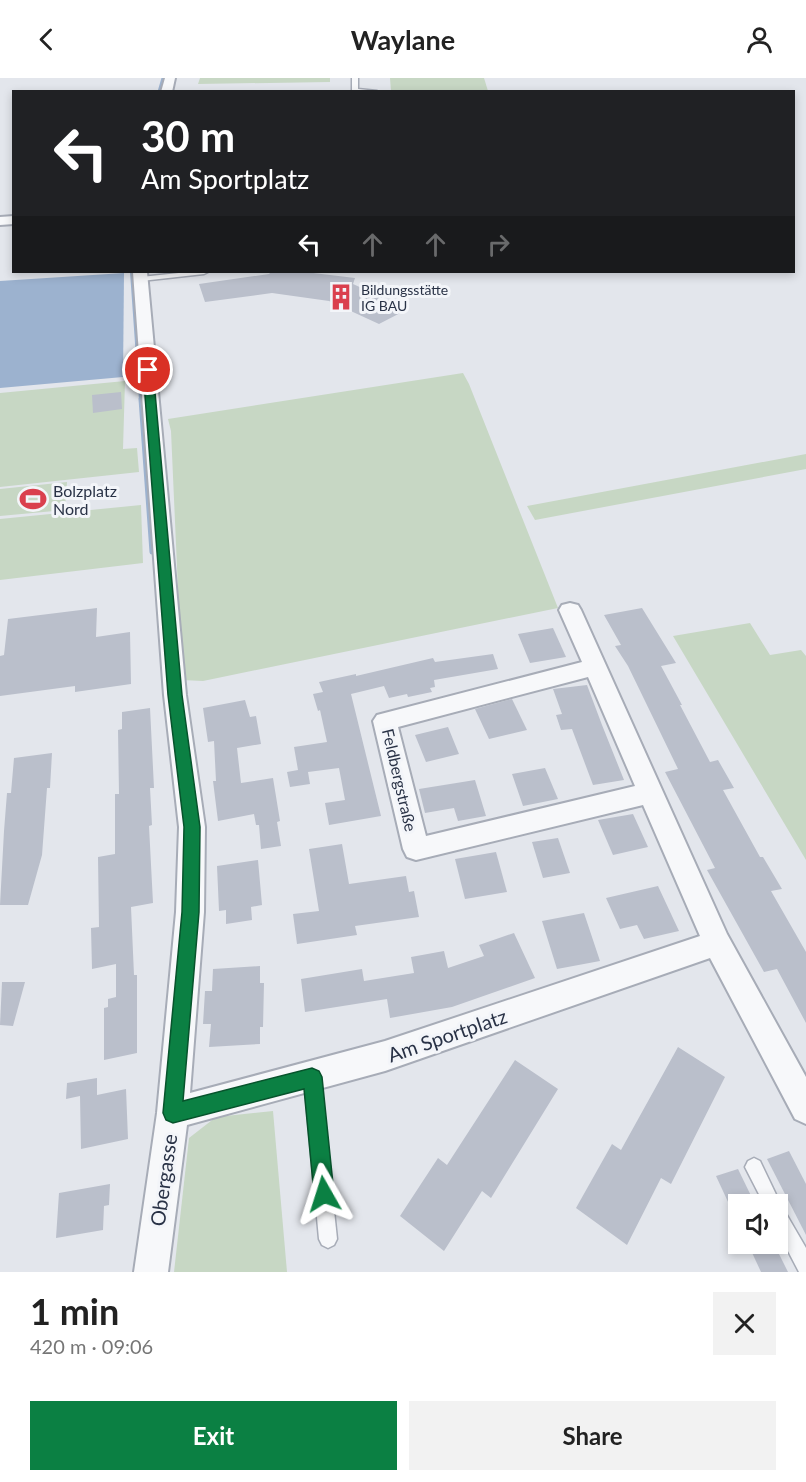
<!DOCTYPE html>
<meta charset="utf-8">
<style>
:root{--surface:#fff;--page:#f2f2f2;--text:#222;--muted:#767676;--accent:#0b8043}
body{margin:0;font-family:Lato,sans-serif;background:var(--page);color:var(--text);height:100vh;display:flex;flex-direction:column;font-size:22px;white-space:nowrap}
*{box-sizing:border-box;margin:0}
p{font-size:20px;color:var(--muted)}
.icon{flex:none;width:33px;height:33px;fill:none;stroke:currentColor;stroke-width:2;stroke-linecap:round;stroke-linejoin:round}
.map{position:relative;height:1194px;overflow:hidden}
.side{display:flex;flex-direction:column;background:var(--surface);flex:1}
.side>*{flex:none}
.top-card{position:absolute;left:12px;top:12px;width:783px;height:183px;border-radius:0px;box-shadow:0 3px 9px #0003;background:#202124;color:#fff;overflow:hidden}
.tools{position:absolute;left:728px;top:1116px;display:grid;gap:12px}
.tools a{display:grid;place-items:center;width:60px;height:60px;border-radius:0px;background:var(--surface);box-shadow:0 3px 9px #0003;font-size:30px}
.pin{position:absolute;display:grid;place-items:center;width:51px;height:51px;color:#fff;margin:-26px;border:3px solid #fff;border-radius:50%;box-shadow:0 2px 6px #0007}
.me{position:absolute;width:66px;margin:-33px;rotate:354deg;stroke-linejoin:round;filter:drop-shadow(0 0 4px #0008)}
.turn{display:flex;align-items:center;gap:21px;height:126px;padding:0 30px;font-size:27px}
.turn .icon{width:78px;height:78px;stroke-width:2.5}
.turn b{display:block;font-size:42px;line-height:51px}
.lanes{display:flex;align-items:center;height:57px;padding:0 30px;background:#0003;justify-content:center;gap:30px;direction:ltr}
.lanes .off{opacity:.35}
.round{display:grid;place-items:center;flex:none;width:63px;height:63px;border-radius:0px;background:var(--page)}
.summary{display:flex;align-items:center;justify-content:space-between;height:102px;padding:0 30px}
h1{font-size:36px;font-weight:700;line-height:45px}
.button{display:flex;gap:12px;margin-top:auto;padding:12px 30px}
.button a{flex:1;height:69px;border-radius:0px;background:var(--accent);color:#fff;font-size:24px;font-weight:700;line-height:69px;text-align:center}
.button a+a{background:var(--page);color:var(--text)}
header{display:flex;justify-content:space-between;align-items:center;height:78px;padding:0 30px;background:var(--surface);font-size:27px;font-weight:700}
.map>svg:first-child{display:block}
</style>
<header><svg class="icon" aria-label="back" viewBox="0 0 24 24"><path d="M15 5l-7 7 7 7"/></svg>Waylane<svg class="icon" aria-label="person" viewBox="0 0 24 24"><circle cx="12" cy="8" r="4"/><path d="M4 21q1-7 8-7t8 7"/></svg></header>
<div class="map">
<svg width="806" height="1194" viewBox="0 0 806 1194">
<rect width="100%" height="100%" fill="#e3e6ec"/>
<g fill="#c7d7c4">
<polygon points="200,0 330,0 330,4 198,6"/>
<polygon points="390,0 484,0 488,13 391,13"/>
<polygon points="463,295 469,306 558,530 203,603 182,602 171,353 168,341"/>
<polygon points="125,303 123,371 137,370 139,394 0,409 0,315"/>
<polygon points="806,376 806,391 535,442 527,428"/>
<polygon points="67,404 65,432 0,438 0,411"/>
<polygon points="141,427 143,485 0,502 0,441"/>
<polygon points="750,545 770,577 801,572 806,578 806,782 673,558"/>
<polygon points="273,1033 287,1194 174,1194 189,1060 216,1039"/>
</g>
<polygon fill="#9cb2cf" points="124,195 123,299 0,310 0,203"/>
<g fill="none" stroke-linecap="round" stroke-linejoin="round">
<polyline stroke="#9cb2cf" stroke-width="3" points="159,14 163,0"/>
<polyline stroke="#9cb2cf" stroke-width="4" points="132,194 141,322"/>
<polyline stroke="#9cb2cf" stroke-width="5" points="141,321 152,474"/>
</g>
<g fill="#babfcb">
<polygon points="271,194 305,194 355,200 353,206 408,231 379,246 329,223 272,215 205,224 199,206 269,196"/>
<polygon points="121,314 122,331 93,335 92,317"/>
<polygon points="97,530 96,559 130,554 131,606 75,614 75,608 0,618 0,578 4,577 8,541"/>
<polygon points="642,530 676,585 661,588 682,627 680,627 710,684 718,682 734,710 723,712 760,779 763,779 782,811 771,813 806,874 806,945 777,891 764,894 707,792 715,790 665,694 678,691 628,588 615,568 621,567 604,537"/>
<polygon points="553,550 566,579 530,585 518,556"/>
<polygon points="493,576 498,591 434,602 435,609 430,610 432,614 408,619 407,616 389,620 384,608 351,616 381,738 329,747 325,725 345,722 339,690 308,694 310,706 290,709 287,694 298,692 294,669 327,664 320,632 318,633 313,616 323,614 319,604 356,596 356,598 433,580 435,584"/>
<polygon points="587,607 602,647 624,702 593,707 572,651 561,652 556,637 562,636 553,611"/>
<polygon points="512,621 527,652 489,661 475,631"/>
<polygon points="245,622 250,639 256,638 261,666 237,670 241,705 273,700 280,743 277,744 281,768 261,771 259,747 256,747 254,736 218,743 213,703 216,703 214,663 208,664 203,630"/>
<polygon points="150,630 154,710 150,710 152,747 149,748 153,825 131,829 134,897 137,897 137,975 104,982 104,930 108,929 108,921 116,919 116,886 92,891 91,850 99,849 98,779 115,776 115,716 119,716 118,652 122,651 122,634"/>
<polygon points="448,649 459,676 426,684 415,657"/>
<polygon points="52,675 50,710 47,710 42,777 28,827 0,827 4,753 7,715 11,715 14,680"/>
<polygon points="545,690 558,721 523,728 512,696"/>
<polygon points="475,702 486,738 458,743 454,730 425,735 419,711"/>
<polygon points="633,736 648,769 613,777 598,742"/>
<polygon points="558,760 570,795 543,800 532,764"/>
<polygon points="342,766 349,806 406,798 409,814 414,813 419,839 355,848 357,857 297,866 293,836 319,833 309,771"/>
<polygon points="496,774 507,814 465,821 455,781"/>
<polygon points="258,782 262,827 251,829 252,842 226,846 226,832 219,833 217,788"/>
<polygon points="658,808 679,853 644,861 637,847 620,851 606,820"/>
<polygon points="584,835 600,883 557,891 542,843"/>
<polygon points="514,855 535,900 452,929 390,940 387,921 305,934 301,901 362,891 364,903 414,895 411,879 444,873 448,890 484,878 479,867"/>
<polygon points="260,888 260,905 264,905 263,949 260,949 260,966 209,969 211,946 203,946 205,913 212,913 213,891"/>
<polygon points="2,904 25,904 13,948 0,947"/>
<polygon points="678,969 725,999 671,1106 661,1100 627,1167 576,1130 612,1066 621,1072"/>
<polygon points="515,982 558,1011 491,1120 482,1113 444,1173 400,1138 438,1080 447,1087"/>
<polygon points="97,1000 97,1017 126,1011 128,1061 81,1071 80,1018 66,1021 67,1005"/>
<polygon points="789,1073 806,1106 806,1157 767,1081"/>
<polygon points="738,1091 755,1126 729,1126 716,1098"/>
<polygon points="110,1106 109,1127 104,1128 103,1152 56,1160 59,1115"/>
<polygon points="748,1166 774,1166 788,1194 761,1194"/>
</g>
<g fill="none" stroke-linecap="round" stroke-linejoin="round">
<g stroke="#a7acb7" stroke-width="3">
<g id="lane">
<polygon points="352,0 358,0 358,11 377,13 352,14"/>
<polygon points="188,194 208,194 204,196 141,203 137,201 141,199"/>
<polygon points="312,991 318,993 320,999 337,1161 334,1167 328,1170 322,1167 319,1161 304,999 306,993"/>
<polygon points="754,1080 760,1083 781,1127 806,1170 806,1194 799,1194 777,1152 777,1126 764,1126 745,1089 748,1083"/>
</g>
</g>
<g stroke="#a7acb7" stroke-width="4">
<g id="street">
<polygon points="165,0 175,0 172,14 161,14"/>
<polygon points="14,138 14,146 0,147 0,139"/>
<path d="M133 194H147L186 617 205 749 204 834 190 1015 385 963 700 858 643 727 416 782 407 779 403 771 373 643 377 637 582 584 559 532 562 527 570 525 578 527 581 532 727 856 806 999V1046L795 1041 710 880 385 993 187 1047 168 1194H134L157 1035 176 834 179 749 164 617ZM588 599 635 708 426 758 398 649Z"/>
</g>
</g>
<use href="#lane" fill="#f7f8fa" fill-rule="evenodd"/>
<use href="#street" fill="#f7f8fa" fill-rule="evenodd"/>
</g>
<polygon fill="#0b8043" stroke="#07532c" stroke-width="1.5" points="148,289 153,292 182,617 200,749 199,834 183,1023 312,990 319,993 322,999 334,1116 331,1123 324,1126 317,1123 314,1116 304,1011 173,1045 166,1042 163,1035 182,834 184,749 168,617 143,292"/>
<defs>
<g id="building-bare" transform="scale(2.07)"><path d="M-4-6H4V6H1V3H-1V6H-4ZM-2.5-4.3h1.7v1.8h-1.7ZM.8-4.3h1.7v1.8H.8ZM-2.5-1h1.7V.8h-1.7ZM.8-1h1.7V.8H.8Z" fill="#da404e" stroke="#f3f5f9" stroke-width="2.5" paint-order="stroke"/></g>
<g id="stadium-bare" transform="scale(2.07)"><path d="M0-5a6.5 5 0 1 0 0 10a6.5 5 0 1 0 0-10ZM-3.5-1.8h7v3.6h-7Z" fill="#da404e" stroke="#f3f5f9" stroke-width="2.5" paint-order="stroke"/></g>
</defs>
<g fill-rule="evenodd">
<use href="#building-bare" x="341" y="219"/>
<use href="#stadium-bare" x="33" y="421"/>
</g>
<g text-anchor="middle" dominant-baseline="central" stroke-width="6" stroke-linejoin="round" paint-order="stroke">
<g font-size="14" fill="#293246" stroke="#f3f5f9" text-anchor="start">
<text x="361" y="211">Bildungsstätte<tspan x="361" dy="16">IG BAU</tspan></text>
</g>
<g font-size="16" fill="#293246" stroke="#f3f5f9" text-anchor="start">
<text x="53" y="412">Bolzplatz<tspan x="53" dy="18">Nord</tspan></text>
</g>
<g font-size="16" fill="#293246" stroke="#f3f5f9">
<text transform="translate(400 702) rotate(77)">Feldbergstraße</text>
</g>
<g font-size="20" fill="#293246" stroke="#f3f5f9">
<text transform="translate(447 957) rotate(-19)">Am Sportplatz</text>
<text transform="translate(163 1102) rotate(-82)">Obergasse</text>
</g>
</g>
</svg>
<div class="tools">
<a><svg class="icon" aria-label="sound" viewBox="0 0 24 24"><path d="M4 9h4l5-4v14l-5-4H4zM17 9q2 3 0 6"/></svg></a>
</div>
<div class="pin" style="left:148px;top:292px;background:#d93025"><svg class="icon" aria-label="arrive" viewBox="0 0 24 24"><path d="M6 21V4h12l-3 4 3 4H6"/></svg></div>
<svg class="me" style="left:324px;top:1116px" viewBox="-20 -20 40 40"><path d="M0-17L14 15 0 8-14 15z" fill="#0b8043" stroke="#fff" stroke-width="4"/></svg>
<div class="top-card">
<div class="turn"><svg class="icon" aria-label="left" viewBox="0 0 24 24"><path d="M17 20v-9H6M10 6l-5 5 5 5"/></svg><div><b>30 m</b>Am Sportplatz</div></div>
<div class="lanes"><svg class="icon" aria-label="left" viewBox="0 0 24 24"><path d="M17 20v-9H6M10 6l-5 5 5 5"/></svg><svg class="icon off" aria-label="ahead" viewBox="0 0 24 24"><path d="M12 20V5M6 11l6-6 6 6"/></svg><svg class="icon off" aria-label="ahead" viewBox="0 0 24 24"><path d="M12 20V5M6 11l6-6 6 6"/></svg><svg class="icon off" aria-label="right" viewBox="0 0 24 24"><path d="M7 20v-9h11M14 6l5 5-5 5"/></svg></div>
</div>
</div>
<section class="side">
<div class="summary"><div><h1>1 min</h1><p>420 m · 09:06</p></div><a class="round"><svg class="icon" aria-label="close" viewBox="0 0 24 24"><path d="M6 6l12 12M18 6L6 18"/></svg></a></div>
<div class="button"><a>Exit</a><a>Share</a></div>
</section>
